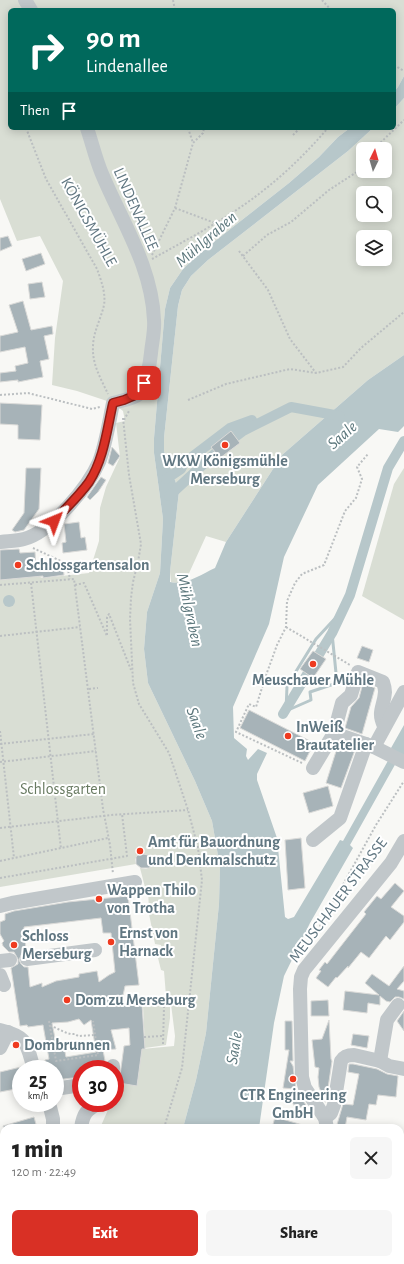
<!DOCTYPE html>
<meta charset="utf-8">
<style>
:root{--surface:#fff;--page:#f6f6f6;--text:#222;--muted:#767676;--accent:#d93025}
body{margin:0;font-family:"Alegreya Sans",sans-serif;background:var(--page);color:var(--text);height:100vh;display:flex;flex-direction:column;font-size:15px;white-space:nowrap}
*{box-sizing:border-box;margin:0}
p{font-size:13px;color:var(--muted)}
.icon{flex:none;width:22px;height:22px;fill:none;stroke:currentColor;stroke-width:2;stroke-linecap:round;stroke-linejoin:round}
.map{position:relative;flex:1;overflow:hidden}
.details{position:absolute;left:0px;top:1124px;width:404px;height:140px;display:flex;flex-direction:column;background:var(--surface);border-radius:12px 12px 0 0;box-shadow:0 2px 10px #0003}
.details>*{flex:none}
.guide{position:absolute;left:8px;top:8px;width:388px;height:122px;border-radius:6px;box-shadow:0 2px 10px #0003;background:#00695c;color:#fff;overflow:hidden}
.needle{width:26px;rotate:5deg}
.fabs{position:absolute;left:356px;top:142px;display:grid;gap:8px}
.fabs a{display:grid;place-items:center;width:36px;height:36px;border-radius:6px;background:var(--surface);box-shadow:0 2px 10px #0003;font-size:20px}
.speed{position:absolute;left:12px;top:1060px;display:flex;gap:8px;font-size:20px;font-weight:700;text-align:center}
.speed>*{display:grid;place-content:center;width:52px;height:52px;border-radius:50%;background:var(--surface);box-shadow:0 2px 10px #0003;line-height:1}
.speed small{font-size:10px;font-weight:400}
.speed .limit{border:6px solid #d22;background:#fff;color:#111}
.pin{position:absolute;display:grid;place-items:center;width:34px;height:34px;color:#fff;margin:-17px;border-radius:8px;box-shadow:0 2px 6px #0006}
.me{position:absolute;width:44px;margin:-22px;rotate:44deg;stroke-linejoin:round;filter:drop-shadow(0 0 3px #0008)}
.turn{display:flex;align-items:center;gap:14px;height:84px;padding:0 12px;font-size:18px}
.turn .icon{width:52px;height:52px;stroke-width:2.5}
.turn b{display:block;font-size:28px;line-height:34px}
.then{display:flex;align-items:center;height:38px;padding:0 12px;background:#0003;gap:8px;font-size:15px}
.round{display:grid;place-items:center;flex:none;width:42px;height:42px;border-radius:6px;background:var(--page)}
.summary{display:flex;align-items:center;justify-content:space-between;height:68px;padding:0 12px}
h1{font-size:24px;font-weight:800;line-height:30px}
.action{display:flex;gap:8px;margin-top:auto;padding:8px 12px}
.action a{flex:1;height:46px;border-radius:6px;background:var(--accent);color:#fff;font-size:16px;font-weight:800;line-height:46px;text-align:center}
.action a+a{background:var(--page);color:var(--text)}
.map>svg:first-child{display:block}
</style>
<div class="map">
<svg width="404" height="1264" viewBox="0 0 404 1264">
<rect width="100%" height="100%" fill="#f8f8f5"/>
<g fill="#d9ded4" fill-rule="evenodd">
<polygon points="0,0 404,0 404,76 398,87 394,92 394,10 10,10 10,128 350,128 338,137 319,157 289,183 201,252 183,269 170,288 165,309 154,438 154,453 163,519 160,573 147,612 144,649 148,683 195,781 212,821 220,867 219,904 206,1033 196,1080 183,1128 100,1128 111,1103 115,1103 115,1092 119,1083 137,1086 142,1049 174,1046 175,1036 170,996 166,996 164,971 161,970 158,958 163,955 161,945 155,944 148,909 149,909 148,891 146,891 140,868 146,869 151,867 153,863 153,858 146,854 140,854 135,859 136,864 0,887 0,580 37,576 43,578 89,573 99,541 100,508 106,487 120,457 116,423 125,421 123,411 113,403 77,391 52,385 55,338 63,281 40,236 17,241 0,199"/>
<path d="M404 98V355L368 380 282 455 226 542 206 536 185 582 177 583 171 582 170 572 179 491 164 451V438L178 306 182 290 191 276 208 260 348 151 373 128H394V109ZM363 149H385V171H363ZM363 193H385V215H363ZM363 237H385V259H363Z"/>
<polygon points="404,468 404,620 362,596 394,484"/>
<polygon points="170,1004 170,1018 166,1045 145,1048 143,1005"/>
</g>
<g fill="#b7c7ca">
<polygon points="404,76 404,98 394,109 394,92 398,87"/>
<path d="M350 128H373L348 151 208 260 191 276 182 290 178 306 164 438V451L179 491 170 572V582C185 586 202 574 215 568L226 542 282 455 368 380 404 355V426L398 432 379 429 318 485 284 557 269 624 233 707 234 738 247 749 246 756 248 760 258 749 267 753 257 774V780L277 838 285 917 288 919 294 917 340 840 343 841 394 750 391 748 404 725V755L401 754 350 845 353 848 310 923 284 976 274 1023 259 1128H183L196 1080 206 1033 219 904 220 867 212 821 195 781 148 683 144 649 147 612 160 573 163 519 154 453V438L165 309 170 288 183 269 201 252 289 183 319 157 338 137Z"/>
<circle cx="9" cy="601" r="6"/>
<polygon points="182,1260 249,1260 248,1264 184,1264"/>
</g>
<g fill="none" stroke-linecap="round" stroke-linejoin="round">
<polyline stroke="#b7c7ca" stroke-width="3" points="332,633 337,683 310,692 311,700 286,711 287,686 316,639 341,612"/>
<g stroke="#b7c7ca" stroke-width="10">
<polyline points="166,479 181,469 184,463 230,428 252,420"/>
<polyline points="169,496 222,447 243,431 291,407 340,416"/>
<polyline points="283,714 332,633 350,595 388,468 404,441"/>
</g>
</g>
<g fill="#a7b3b8" stroke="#dadad8" fill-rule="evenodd">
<polygon points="8,236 12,246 0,251 0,238"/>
<polygon points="41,253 45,264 26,271 22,259"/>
<polygon points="42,282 45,297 30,299 28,284"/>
<polygon points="23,301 31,330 52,326 53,334 44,336 49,359 40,361 43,377 18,382 18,380 0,382 0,373 16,371 15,366 28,363 25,347 0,352 0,336 18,332 9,305"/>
<polygon points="0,403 42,405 40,440 18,439 18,425 0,424"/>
<polygon points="231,431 240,443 220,458 211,447"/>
<polygon points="112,447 120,456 113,466 108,463"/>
<polygon points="26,468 41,468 39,509 24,530 15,532 12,530 24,513"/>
<polygon points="101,477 106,480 98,492 90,500 87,497"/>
<polygon points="79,522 81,538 85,537 87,550 63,553 62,543 66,542 64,524"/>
<polygon points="19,549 20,553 35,552 36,568 63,565 64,575 43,578 43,576 0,580 0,550"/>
<polygon points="362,646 373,650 369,662 357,658"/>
<polygon points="313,651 326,659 313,678 300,669"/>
<polygon points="363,683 375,688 362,734 345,728 351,707 359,698"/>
<polygon points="249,710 314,743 305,761 240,728"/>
<polygon points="338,745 355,750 341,788 326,783"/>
<polygon points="328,786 333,806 309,813 303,793"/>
<polygon points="301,838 305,888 288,890 285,840"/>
<polygon points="143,854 148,855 153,858 153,865 149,868 141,868 136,864 136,857 138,855"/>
<polygon points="395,883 404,891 391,907 404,916 404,922 390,940 386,936 369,958 361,952 348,968 348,966 337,978 336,977 328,987 316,978 321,971 319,970 325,962 327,964 341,946 366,914 364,912 377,896 381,899"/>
<path d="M128 896 139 985 125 986 121 1005 142 1004 145 1049H142L137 1086 119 1083 124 1046 130 1045 129 1028 111 1030 116 1049 103 1050 105 1061 99 1062 100 1069H81V1077L55 1080V1069H46L45 1060 49 1059 43 1025 28 1027 27 1025 20 1026 11 968 18 964V959L14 952H9L3 946 2 943 4 941 0 934V922L5 920V914L14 911 68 902ZM101 918 103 933H111L115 972 109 975 99 982 97 971 79 974V977L56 981 42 987V983L30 987 28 967H24L21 964 19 960 22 953 26 950 24 927ZM79 1019 84 1025 91 1020 96 1052 66 1057 63 1042 56 1043 52 1023 68 1022Z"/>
<polygon points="404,966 404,981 397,989 404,991 404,999 399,997 395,997 390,1002 386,1001 380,996 380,1005 368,1003 367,1013 343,1010 345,991 379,995 365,983 372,974 389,986"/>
<polygon points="328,1000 329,1016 311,1016 311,1001"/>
<polygon points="404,1011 404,1031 397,1021"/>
<polygon points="329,1020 331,1059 332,1061 326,1102 325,1102 319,1087 318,1077 319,1068 315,1067 312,1040 322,1039"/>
<polygon points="285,1021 292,1021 293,1061 290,1061 293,1066 296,1089 283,1088 289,1050 285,1050"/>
<polygon points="353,1034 369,1036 367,1048 351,1045"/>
<polygon points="349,1064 353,1064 377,1069 387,1074 398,1076 396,1097 378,1095 376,1105 369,1104 366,1120 347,1117 345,1128 336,1128 343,1104 353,1105 359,1074 348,1072"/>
<polygon points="21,1067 21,1088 0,1092 0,1072"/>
<polygon points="301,1098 306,1105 296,1109 292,1102"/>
<polygon points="34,1117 37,1128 4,1128 3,1126"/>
<polygon points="275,1117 306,1126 306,1128 272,1128"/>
</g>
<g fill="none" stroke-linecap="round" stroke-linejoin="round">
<g stroke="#bbbfc1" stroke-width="2" stroke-dasharray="2 2" stroke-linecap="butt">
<polyline points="173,0 175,10"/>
<polyline points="322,0 331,10"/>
<polyline points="10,45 10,67"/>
<polyline points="394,65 404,71"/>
<path d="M26 128 46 179 97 269C101 280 106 293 104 305 101 319 93 332 93 347 92 364 101 379 108 394"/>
<polyline points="188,128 193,143"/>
<polyline points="293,135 300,128"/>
<polyline points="376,149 377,146 404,120"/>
<polyline points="175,208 223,226"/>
<polyline points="239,251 268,290 290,339 316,373"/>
<polyline points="152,255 175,208 193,143 203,133 204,128"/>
<polyline points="243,256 267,235 291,222 329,190 363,168"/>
<path d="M152 259C190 238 230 217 264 190 287 172 309 150 328 128"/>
<polyline points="0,395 28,393 92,409 100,407"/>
<polyline points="188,400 226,384 290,369 316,373 343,367 361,348 404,312"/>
<polyline points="123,418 129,475 141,544 138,562 133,582 131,598 130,619 133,683 139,704 169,753 188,810 198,848 202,880 182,1068 164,1128"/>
<polyline points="124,420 129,411"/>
<polyline points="33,548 65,563 68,570 70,579"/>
<polyline points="31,583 61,849"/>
<polyline points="0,585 74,579 103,809 110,845 113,874"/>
<polyline points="75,585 84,583 107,636 107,617 109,614 131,670"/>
<polyline points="286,627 350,665"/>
<polyline points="0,636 80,627"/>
<polyline points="89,689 98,688"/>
<polyline points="0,731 14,858"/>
<polyline points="0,744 94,734"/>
<polyline points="0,762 96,751"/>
<polyline points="302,763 236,732 249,704 256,707 265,678 277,645 286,627 287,601 295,583 302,574 324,565 345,511 356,498 362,479 357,467 368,454"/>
<polyline points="0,828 111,815 188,810"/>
<polyline points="0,861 108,838"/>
<polyline points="0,878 127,856 122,814"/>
<polyline points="314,937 376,825 404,781"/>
<polyline points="49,1021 56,1061 98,1055 93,1021"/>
<path d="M50 1026C59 1028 66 1035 75 1034L78 1036 95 1035"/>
<polyline points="144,1037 162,1036"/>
<polyline points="163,1044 164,1007"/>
</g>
<g stroke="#c1c7ca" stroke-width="14">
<polyline points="25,0 31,10"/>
<path d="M0 542C8 541 17 541 24 539 51 532 88 487 99 462 106 444 109 422 113 403 120 401 133 399 139 394 146 386 150 364 151 353 152 342 155 331 154 320 152 267 122 222 102 174 96 160 92 143 87 128"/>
<polyline points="334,733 366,744"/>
<polyline points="374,747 404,762"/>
<path d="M313 768 334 733 342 703 351 695 358 672 383 682C384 685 385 689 385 692 384 707 377 711 384 726"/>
<polyline points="313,840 340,818 366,744 374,747 404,692"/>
<polyline points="0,906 12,903 135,882"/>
<polyline points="27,959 95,950"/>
<polyline points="0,961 10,960"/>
<polyline points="0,975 4,985"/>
<path d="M0 1030C29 1037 26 1044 34 1069"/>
<polyline points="0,1048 8,1032"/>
<polyline points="380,1061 387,1020 398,1005"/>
<polyline points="113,1069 113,1066"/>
<polyline points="55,1089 81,1085"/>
<polyline points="49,1103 53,1119 53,1128"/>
<path d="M325 1118 331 1113 334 1105 341 1061C344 1056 348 1055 354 1055L380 1061 389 1066 404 1069"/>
<path d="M81 1128C83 1114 86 1110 99 1103"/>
<polyline points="327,1128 325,1118 305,1088 302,1077 300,989 301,977 304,970 391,863 404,841"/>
<polyline points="400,1243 404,1244"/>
<polyline points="278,1260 279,1264"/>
<polyline points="132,1264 134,1260"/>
</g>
</g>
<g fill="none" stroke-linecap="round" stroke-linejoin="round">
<g stroke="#8d1f18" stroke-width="10">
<path id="route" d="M54 521C66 508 79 496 89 482 104 459 107 429 113 403L124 400 138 394 144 383"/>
</g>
<use href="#route" stroke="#d93025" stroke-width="7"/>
</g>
<g fill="#ef3a1f" stroke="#fff" stroke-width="1.5">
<circle cx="225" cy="445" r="4"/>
<circle cx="18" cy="565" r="4"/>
<circle cx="313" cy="664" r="4"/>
<circle cx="288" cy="736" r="4"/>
<circle cx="140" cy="851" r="4"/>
<circle cx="99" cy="899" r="4"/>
<circle cx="111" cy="942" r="4"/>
<circle cx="14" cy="945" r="4"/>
<circle cx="67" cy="1000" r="4"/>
<circle cx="16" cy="1045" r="4"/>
<circle cx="293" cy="1079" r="4"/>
</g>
<g text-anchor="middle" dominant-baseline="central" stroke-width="4" stroke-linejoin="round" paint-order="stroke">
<g font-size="16" fill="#617782" stroke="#fff">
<text transform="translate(136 209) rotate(66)">LINDENALLEE</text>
<text transform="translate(89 222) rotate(61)">KÖNIGSMÜHLE</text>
<text transform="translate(338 900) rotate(-53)">MEUSCHAUER STRASSE</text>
</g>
<g font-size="16" font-weight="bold" fill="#617782" stroke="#fff" text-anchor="start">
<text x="225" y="461" text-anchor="middle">WKW Königsmühle<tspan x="225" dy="18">Merseburg</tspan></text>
<text x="26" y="565">Schlossgartensalon</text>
<text x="313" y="680" text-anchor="middle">Meuschauer Mühle</text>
<text x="296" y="727">InWeiß<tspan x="296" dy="18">Brautatelier</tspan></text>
<text x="148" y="842">Amt für Bauordnung<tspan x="148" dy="18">und Denkmalschutz</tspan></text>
<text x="107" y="890">Wappen Thilo<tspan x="107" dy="18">von Trotha</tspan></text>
<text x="119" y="933">Ernst von<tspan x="119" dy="18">Harnack</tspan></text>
<text x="22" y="936">Schloss<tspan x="22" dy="18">Merseburg</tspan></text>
<text x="75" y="1000">Dom zu Merseburg</text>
<text x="24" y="1045">Dombrunnen</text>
<text x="293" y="1095" text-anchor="middle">CTR Engineering<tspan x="293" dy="18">GmbH</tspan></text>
</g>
<g font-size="16" fill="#687a61" stroke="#fff">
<text x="63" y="789">Schlossgarten</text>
</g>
<g font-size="17" font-style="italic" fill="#5c777c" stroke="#fff">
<text transform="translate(206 239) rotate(-41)">Mühlgraben</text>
<text transform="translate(342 435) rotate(-41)">Saale</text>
<text transform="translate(190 610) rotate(78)">Mühlgraben</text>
<text transform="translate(197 723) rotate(70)">Saale</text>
<text transform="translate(234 1048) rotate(-81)">Saale</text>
</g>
</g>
</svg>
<div class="fabs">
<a><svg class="needle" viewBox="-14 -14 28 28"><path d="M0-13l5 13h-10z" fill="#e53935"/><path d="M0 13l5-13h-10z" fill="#767676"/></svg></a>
<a><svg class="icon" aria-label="search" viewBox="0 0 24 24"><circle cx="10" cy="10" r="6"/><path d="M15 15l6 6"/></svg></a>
<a><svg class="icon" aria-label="layers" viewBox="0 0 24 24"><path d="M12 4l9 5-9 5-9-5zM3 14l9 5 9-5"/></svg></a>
</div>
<div class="speed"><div>25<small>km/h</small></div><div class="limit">30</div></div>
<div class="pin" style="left:144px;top:383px;background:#d93025"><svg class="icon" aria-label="arrive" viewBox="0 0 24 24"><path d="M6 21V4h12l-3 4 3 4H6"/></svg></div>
<svg class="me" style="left:54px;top:521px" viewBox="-20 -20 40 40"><path d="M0-17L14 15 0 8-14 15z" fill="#d93025" stroke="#fff" stroke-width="4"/></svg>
<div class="guide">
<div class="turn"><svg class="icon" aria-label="right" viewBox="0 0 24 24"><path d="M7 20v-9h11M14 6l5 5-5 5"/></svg><div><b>90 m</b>Lindenallee</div></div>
<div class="then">Then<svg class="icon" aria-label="arrive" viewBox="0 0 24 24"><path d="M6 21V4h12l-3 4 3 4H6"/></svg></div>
</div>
<section class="details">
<div class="summary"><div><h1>1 min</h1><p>120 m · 22:49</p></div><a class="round"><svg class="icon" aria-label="close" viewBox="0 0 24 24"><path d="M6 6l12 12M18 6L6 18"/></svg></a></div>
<div class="action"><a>Exit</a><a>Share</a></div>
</section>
</div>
